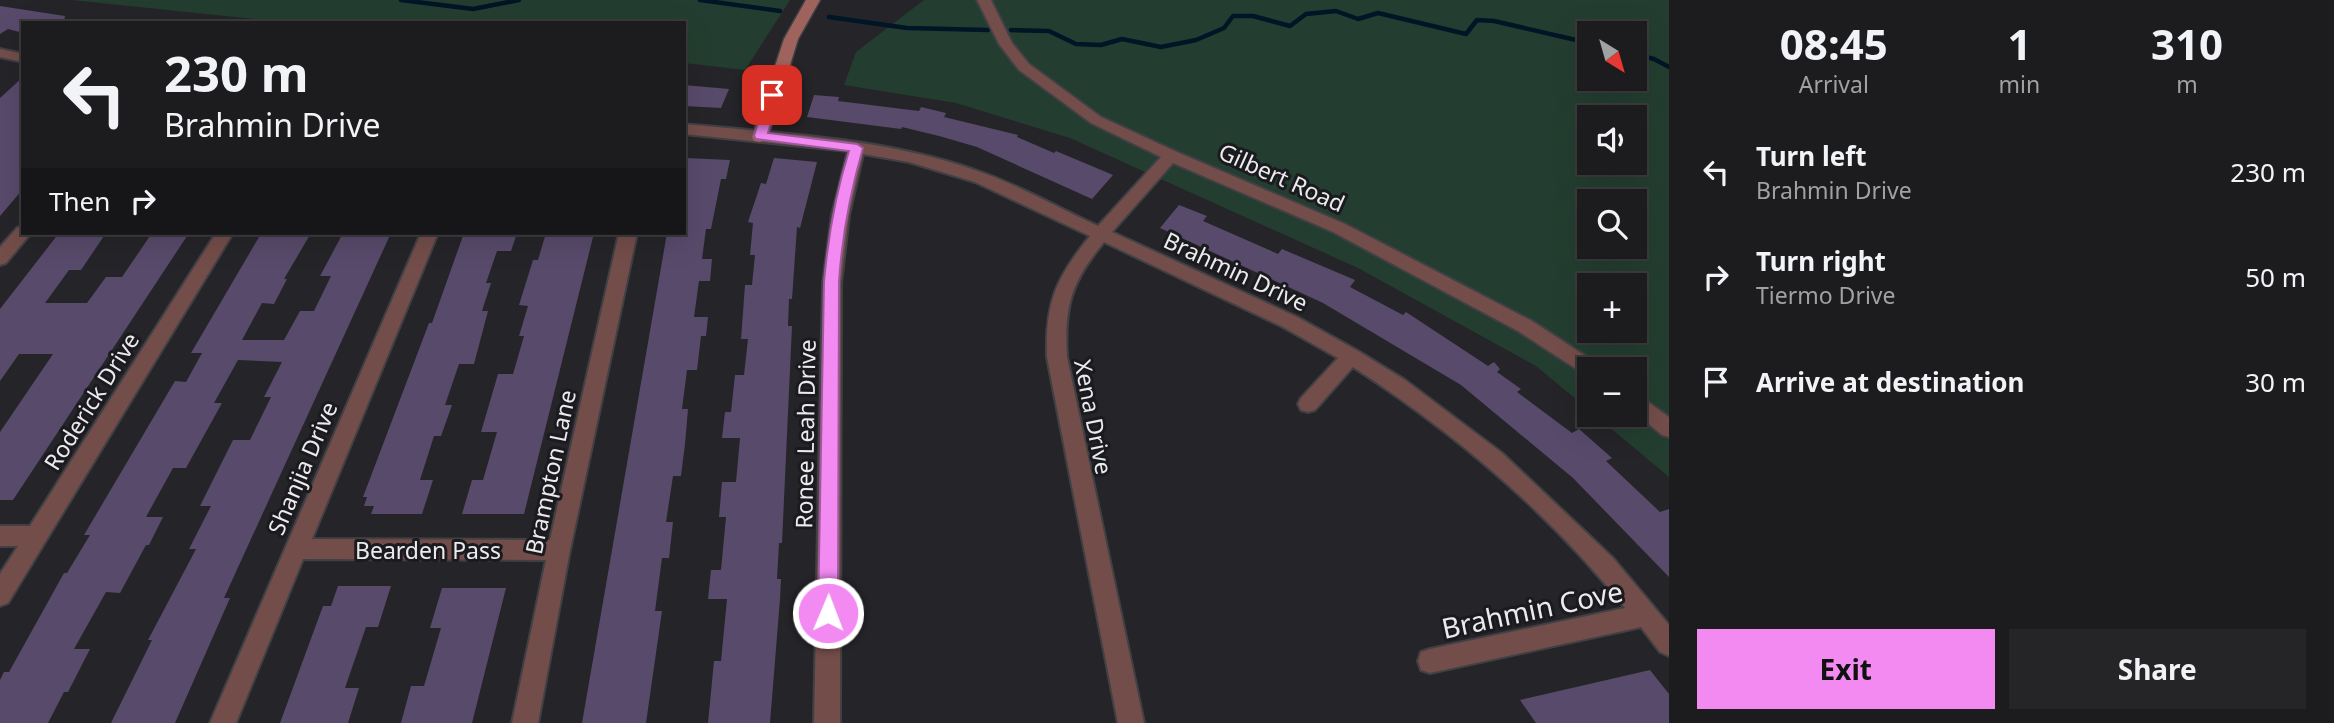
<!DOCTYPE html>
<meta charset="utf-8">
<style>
:root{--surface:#1c1b1e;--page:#252427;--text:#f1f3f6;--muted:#a0a1a4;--line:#3a393c;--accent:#f28af2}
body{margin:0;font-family:"Noto Sans",sans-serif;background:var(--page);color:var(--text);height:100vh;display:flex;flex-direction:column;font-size:26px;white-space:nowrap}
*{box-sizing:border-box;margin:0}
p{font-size:23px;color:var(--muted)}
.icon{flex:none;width:38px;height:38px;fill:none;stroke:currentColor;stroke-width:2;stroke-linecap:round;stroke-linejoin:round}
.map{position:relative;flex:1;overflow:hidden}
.sheet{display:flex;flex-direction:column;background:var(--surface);width:665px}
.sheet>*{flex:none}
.top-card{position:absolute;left:21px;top:21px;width:665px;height:214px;border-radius:0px;box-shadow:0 7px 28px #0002,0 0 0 2px var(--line);background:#1c1b1e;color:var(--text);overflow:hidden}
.needle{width:46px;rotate:143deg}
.buttons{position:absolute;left:1577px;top:21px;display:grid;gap:14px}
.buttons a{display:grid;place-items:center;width:70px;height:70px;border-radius:0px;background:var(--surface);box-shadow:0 7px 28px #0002,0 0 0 2px var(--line);font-size:35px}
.pin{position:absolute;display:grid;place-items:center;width:60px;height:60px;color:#fff;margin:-30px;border-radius:14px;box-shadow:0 4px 10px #0006}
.me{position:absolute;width:77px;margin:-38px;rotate:1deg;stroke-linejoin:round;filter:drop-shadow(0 0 5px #0008)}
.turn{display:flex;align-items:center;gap:24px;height:147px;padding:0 28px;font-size:32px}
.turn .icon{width:91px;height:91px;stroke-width:2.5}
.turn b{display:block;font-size:49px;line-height:60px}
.then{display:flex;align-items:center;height:66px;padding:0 28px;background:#0003;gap:14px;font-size:26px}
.eta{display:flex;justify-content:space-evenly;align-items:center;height:119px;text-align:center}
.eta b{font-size:42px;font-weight:700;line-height:49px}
.action{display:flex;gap:14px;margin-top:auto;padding:14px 28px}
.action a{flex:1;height:80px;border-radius:0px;background:var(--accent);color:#111;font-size:28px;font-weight:700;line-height:80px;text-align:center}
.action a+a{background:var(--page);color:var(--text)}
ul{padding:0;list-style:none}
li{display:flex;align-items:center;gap:21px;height:105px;padding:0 28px}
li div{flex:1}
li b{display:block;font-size:26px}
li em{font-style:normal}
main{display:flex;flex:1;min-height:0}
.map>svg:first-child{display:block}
</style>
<main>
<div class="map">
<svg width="1669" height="723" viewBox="0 0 1669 723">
<rect width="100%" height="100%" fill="#252428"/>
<g fill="#233e30" fill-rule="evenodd">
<polygon points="72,0 790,0 745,70 684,63 684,23 292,23"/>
<path d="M924 0H1669V477L1595 415H1634V369H1589V410L1536 366 1358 268 1070 138 956 103 844 85 856 52ZM1589 33H1634V79H1589ZM1589 117H1634V163H1589ZM1589 201H1634V247H1589ZM1589 285H1634V331H1589Z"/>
</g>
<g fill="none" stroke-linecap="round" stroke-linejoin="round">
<g stroke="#001526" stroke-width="4.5">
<polyline points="401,0 473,9 519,0"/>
<polyline points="700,0 780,11"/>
<polyline points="829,17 907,28 988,30"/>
<polyline points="1011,30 1049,31 1076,44 1101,45 1122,39 1161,47 1196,40 1224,28 1233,16 1253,16 1290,26 1306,14 1336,11 1358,19 1378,13 1466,34 1477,20 1494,21 1589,43"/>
<polyline points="1634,54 1654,59 1669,67"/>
</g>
</g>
<g fill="#584a6b">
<polygon points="0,6 65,16 64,23 23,23 23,33 8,29 0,34"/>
<polygon points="23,77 23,189 0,216 0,98"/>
<polygon points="684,85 729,89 721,108 684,106"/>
<polygon points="814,95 839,97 838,101 919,111 921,107 946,113 944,117 1018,135 1017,137 1054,153 1056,151 1113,175 1092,199 977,147 939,136 902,127 901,129 807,117"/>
<polygon points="686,158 730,160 726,179 721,179 711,229 706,229 702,259 712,259 710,281 699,281 694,317 708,317 706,336 701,336 697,370 687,370 682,409 688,409 685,444 681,476 673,476 666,522 673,522 669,558 662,558 655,611 662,611 646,723 582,723 667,233 684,233"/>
<polygon points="774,158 817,162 800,228 797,227 792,299 789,299 788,326 792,326 782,543 779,543 777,579 781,579 780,599 770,723 708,723 714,661 721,661 727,599 708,599 711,570 721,570 726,517 719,517 722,482 736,482 740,438 722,438 725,412 731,412 735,375 744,375 748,339 741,339 745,285 752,285 755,255 750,255 753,223 748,222 761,183 766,184"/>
<polygon points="1179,205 1207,216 1203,221 1278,254 1282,249 1355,280 1350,287 1403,315 1406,312 1488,366 1494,362 1500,369 1497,372 1521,389 1517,392 1572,433 1579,429 1612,458 1606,461 1660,512 1669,509 1669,577 1573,478 1461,385 1323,303 1160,228"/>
<polygon points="59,233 106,233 81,270 69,270 45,303 87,303 106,277 122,277 152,233 189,233 13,500 0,500 0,432 53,354 19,354 0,381 0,309"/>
<polygon points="265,233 311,233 284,279 287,279 274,304 262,303 242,340 284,340 300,311 314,311 331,276 320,276 343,233 391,233 224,598 230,598 175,723 111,723 152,640 148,640 196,549 189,549 211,506 200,506 233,440 250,440 271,397 264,397 282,362 238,360 214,403 222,403 186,468 173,468 146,517 163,517 149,545 146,545 120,593 106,592 74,649 90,649 68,692 64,692 48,723 0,723 0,680 4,672 9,672 64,573 67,573 90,535 84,535 175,381 186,382 202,353 191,353 259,237"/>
<polygon points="464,233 517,233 511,251 497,251 486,283 491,283 482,311 488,311 474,364 459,364 445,405 452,405 441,436 434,436 420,480 433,480 422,514 371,514 374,506 364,506 367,497 363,497 429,323 432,323"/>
<polygon points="546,233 594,233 524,514 462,514 472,480 483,480 497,432 481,432 498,374 513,374 524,336 519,336 528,306 519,305 533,260 538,260"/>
<polygon points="338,586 391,586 378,627 366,627 345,688 359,688 348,723 280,723 323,606 331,606"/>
<polygon points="442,588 506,588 472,723 401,723 411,686 424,686 441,628 430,628"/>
<polygon points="1650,670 1669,694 1669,723 1536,723 1520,700"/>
</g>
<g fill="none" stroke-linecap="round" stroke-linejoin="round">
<g stroke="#414044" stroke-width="4">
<g id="street">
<path d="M977 0H991L1012 43 1029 64 1101 117 1177 152 1345 224 1532 321 1598 364 1601 369H1589V376L1584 374 1518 331 1333 232 1173 163 1112 232 1297 317 1358 351 1405 380 1502 453 1613 558 1654 607 1669 625V656L1660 652 1641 627 1430 673 1421 670 1418 661 1421 652 1430 649 1625 608C1549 513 1455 433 1353 367L1315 410 1308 412 1301 410 1298 404 1301 398 1338 358 1283 327 1104 242C1071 282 1064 306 1067 357L1144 723H1118L1047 357C1045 303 1056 278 1090 236L975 182 909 162 863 154 849 215 841 283 840 723H814L823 283 832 215 848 151 684 134V124C785 134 890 138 986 174 1024 188 1061 209 1098 226L1161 157 1091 123 1019 70 999 44Z"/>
<polygon points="0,49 23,54 23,62 0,57"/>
<polygon points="23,226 23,233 31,233 6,263 0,265 0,247 17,228"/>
<polygon points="216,233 233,233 8,603 0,606 0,574 18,546 0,546 0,526 30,526"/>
<polygon points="421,233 438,233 312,539 550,540 619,233 637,233 570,550 538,723 512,723 546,560 303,559 236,723 210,723"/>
<polygon points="1634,392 1669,417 1669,437 1662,435 1634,412"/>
</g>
</g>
<g stroke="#414044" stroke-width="3">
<polygon id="secondary" points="806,0 820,0 798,39 768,137 760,142 754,141 752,137 784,39"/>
</g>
<use href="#street" fill="#734d4a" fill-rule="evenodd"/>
<use href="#secondary" fill="#9f635e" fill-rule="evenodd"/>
</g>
<path fill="#f28af2" stroke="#9d5a9d" stroke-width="2" d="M772 91 779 95 768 133 857 144 863 148C850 193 842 236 839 282L838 613 835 619 828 622 821 619 818 613 824 282C828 237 835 195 849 151L756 139 754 136 766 95Z"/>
<g text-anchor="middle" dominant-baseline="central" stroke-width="6" stroke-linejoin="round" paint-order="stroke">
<g font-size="23" fill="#ebeaed" stroke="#1b1b1f">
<text transform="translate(1282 177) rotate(24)">Gilbert Road</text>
<text transform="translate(1236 271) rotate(25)">Brahmin Drive</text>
<text transform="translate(91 401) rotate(-58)">Roderick Drive</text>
<text transform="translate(1094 417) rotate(79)">Xena Drive</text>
<text transform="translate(805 434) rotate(-89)">Ronee Leah Drive</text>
<text transform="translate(302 468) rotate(-67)">Shanjia Drive</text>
<text transform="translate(550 472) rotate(-78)">Brampton Lane</text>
<text x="428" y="550">Bearden Pass</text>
</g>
<g font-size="28" fill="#ebeaed" stroke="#1b1b1f">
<text transform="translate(1532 609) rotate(-12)">Brahmin Cove</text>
</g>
</g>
</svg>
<div class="buttons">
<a><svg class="needle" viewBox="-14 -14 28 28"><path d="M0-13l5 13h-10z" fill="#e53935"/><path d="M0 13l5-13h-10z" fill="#a0a1a4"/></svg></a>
<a><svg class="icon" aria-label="sound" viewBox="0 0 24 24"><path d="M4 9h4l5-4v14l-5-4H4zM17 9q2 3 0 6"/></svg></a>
<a><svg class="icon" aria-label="search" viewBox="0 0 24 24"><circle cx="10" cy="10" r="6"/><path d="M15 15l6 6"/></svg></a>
<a>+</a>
<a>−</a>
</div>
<div class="pin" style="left:772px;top:95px;background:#d93025"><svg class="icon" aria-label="arrive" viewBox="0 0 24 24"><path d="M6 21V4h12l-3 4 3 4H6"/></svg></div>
<svg class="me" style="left:828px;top:613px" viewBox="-20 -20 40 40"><circle r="17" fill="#f28af2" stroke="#fff" stroke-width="3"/><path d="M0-11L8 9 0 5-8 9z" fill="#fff"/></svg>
<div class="top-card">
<div class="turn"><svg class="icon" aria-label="left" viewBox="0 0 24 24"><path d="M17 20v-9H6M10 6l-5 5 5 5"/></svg><div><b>230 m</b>Brahmin Drive</div></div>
<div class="then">Then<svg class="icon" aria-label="right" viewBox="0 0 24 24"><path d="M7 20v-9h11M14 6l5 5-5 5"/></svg></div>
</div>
</div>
<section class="sheet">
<div class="eta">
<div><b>08:45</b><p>Arrival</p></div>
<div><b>1</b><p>min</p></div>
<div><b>310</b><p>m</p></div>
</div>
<ul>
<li><svg class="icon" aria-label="left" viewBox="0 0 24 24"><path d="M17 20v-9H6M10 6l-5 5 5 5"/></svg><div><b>Turn left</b><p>Brahmin Drive</p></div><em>230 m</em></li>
<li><svg class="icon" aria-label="right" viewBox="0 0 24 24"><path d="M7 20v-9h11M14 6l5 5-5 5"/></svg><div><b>Turn right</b><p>Tiermo Drive</p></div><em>50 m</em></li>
<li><svg class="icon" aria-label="arrive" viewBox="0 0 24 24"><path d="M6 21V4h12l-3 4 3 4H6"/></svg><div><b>Arrive at destination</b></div><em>30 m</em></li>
</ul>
<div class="action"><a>Exit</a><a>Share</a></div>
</section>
</main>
